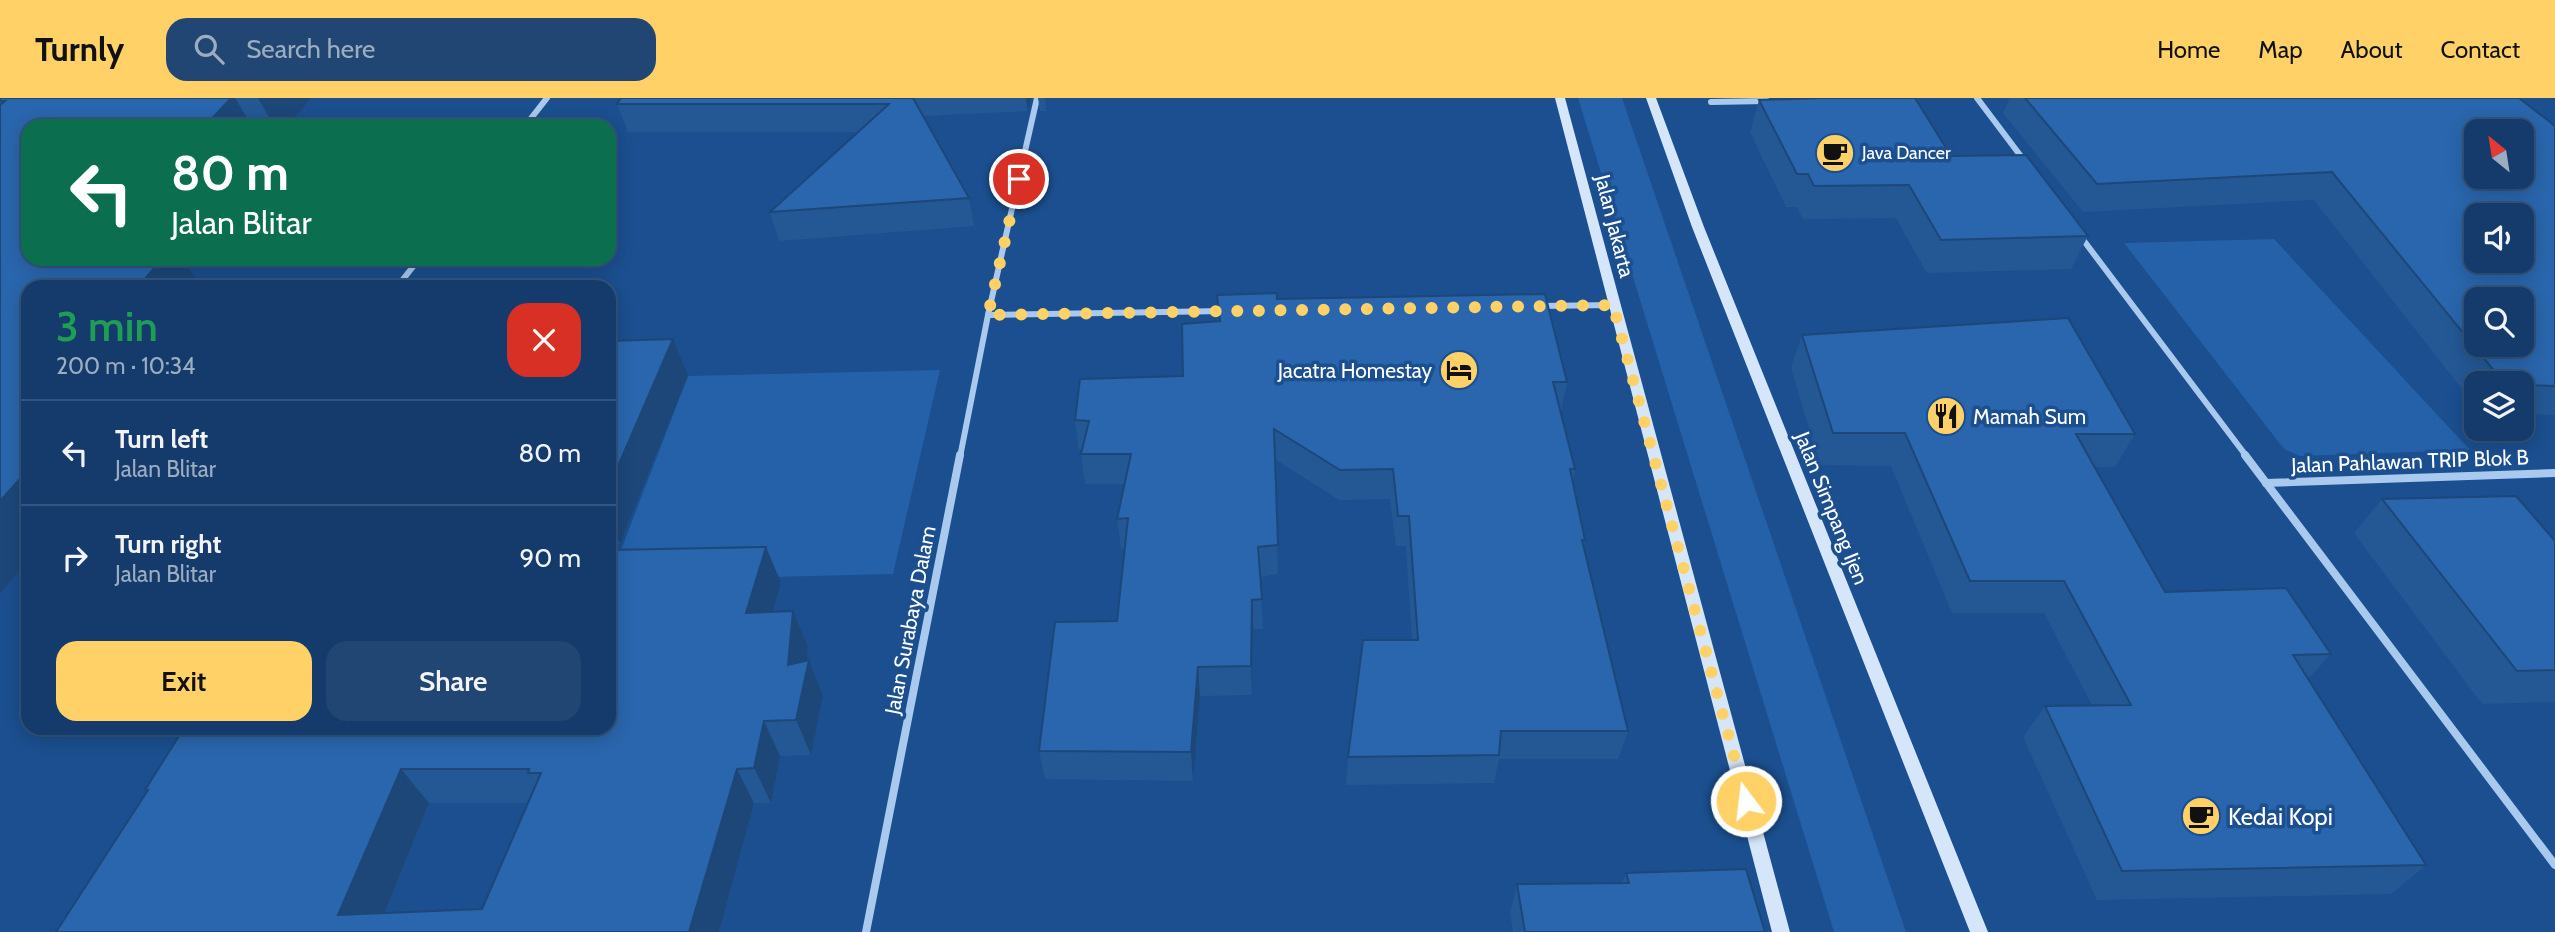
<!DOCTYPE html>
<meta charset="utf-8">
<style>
:root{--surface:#143b6b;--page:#214673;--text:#f1f3f6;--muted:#9dadc1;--line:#33557e;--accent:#ffd166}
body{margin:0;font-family:Cabin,sans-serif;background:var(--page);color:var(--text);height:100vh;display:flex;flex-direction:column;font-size:26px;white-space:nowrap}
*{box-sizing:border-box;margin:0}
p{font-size:23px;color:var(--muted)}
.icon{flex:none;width:38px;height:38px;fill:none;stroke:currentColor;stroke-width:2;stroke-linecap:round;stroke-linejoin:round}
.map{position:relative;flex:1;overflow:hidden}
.drawer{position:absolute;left:21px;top:182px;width:595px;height:455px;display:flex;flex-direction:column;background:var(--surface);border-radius:21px;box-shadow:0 4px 18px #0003,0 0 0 2px var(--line)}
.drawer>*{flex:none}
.banner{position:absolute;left:21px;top:21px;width:595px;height:147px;border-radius:21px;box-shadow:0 4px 18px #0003,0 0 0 2px var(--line);background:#0b6e4f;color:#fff;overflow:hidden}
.needle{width:46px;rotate:330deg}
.controls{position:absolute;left:2464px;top:21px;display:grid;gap:14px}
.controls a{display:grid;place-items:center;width:70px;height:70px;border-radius:14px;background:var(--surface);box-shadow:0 4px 18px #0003,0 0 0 2px var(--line);font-size:35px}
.pin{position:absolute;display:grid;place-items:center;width:60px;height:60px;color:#fff;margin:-30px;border:4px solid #fff;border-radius:50%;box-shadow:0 2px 7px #0007}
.me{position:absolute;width:77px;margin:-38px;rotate:345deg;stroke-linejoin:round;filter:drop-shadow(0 0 5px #0008)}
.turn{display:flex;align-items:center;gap:24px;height:147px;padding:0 35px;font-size:32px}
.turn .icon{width:91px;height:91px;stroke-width:2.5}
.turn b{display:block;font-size:49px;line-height:60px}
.round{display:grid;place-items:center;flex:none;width:74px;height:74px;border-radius:21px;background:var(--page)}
.headline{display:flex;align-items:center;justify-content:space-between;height:119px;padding:0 35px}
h1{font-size:42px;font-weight:600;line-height:52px;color:#1e9e55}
.action{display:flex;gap:14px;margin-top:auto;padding:14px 35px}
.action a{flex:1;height:80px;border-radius:21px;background:var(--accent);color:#111;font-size:28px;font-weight:600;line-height:80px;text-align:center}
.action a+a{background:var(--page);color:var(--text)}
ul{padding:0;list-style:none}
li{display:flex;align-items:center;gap:21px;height:105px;padding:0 35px;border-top:2px solid var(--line)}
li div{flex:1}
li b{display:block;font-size:26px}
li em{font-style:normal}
header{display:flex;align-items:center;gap:42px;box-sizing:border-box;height:98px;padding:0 35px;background:var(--accent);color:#111}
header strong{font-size:33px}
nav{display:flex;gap:38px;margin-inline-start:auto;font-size:24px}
.search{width:490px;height:63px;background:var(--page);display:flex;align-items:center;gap:18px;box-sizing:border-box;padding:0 24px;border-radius:21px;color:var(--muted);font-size:26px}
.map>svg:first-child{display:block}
</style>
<header>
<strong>Turnly</strong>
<div class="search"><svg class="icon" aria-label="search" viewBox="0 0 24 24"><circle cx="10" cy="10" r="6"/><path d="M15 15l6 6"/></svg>Search here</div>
<nav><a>Home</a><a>Map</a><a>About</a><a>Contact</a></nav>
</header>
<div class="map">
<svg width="2555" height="834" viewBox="0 0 2555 834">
<rect width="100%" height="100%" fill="#1b4f8f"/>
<g fill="#2461a8">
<polygon points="1578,0 1622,0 1906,834 1834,834"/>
<polygon points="2274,141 2470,352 2300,358 2284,351 2124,145"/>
<polygon points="940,272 893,476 609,483 688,278"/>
</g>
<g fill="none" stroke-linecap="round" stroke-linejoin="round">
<g stroke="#a9c9ee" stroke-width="6">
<polyline points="1037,0 988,217 1224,213"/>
<polyline points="1977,0 2026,65"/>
<polyline points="1711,4 1767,3"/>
<polyline points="525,28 547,0"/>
<polyline points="2081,139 2247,359"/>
<polyline points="397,189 419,161"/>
<polyline points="1540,208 1613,207"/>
<polyline points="960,359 988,217"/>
</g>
<g stroke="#a9c9ee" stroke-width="8">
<polyline points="2245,357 2555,767"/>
<polyline points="2266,385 2555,375"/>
<polyline points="866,834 960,357"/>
</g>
<g fill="#d6e6fa" fill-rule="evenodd">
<polygon points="1555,0 1565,0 1790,834 1772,834"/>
<polygon points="1646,0 1656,0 1704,129 1988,834 1970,834 1692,129"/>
</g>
</g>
<g fill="#245895" fill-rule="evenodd">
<polygon points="0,0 311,0 288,28 28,28 28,462 0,496"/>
<polygon points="621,0 1031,0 1028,13 923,18 969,100 974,128 779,143 770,114 859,34 628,34 617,6"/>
<polygon points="1038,0 1045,0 1046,13 1040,13"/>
<polygon points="2010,0 2519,0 2555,28 2555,317 2522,316 2522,285 2476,285 2476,309 2314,102 2083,114 2003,15"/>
<polygon points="1759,2 1951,58 2088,138 2071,171 1927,175 1896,120 1803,121 1797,109 1786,109 1750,34"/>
<polygon points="1217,197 1277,201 1567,284 1561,314 1575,371 1573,384 1585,442 1584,448 1628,633 1618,661 1499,661 1494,685 1346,687 1348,659 1412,542 1406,448 1396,448 1390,401 1339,402 1275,361 1278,476 1260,479 1263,531 1253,531 1252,597 1200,598 1193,683 1045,681 1039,653 1117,523 1125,451 1121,451 1117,421 1124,386 1085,386 1081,356 1082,352 1079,352 1075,322 1183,278 1218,223"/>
<polygon points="1802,237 2135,336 2115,369 2095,369 2165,494 2331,556 2308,581 2426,767 2391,796 2097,802 2023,639 2045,608 2092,607 2044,515 1952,515 1891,368 1820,367 1791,270"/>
<polygon points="609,243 688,278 620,446 609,446"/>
<polygon points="2382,401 2555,443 2555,604 2482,606 2354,435"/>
<path d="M766 449 781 485 773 514 793 513 808 549 807 562H809L823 598 811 657 780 658 771 705H754L719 834H56L147 694 145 692 609 630ZM429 705H528L482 811 385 815Z"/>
<polygon points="1626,775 1765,834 1513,834 1510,815 1517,786 1622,785"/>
</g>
<g fill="#1d4779">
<polygon points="231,0 235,0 252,28 205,28"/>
<polygon points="258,0 311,0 288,28 274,28"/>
<polygon points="1026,0 1031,0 1028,13"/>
<polygon points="162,161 182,161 202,189 138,189"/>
<polygon points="673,241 688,278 620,446 609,425 609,389"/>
<polygon points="28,372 28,462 0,496 0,403"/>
<polygon points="766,449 781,485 762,551 746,515"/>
<polygon points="1252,502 1253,531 1252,597 1251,568"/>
<polygon points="793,513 808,549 806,576 809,562 823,598 811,657 796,622 788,567"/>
<polygon points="1198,569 1200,598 1193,683 1191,654"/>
<polygon points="764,623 780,658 771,705 754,670"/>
<polygon points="401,671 429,705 377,834 338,817"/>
<polygon points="737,671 754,705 719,834 689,834"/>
</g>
<g fill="#2a66ad" stroke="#1d4779" stroke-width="2" fill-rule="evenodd">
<polygon points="0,0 231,0 205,28 28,28 28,161 162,161 138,189 28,189 28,372 0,403 0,7 5,3 0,3"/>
<polygon points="621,0 913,0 969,100 770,114 889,6 617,6"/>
<polygon points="1823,0 1915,0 1951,58 2026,57 2088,138 1941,142 1909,87 1814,88 1808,76 1797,76 1759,2"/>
<path d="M2025 0H2519L2555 28V288L2522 287V285H2504L2332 74 2097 86ZM2476 33H2522V79H2476ZM2476 117H2522V163H2476ZM2476 201H2522V247H2476Z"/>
<polygon points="1277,195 1277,201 1545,196 1567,284 1553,284 1575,371 1570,371 1585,442 1582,442 1628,633 1501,633 1499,657 1348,659 1363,542 1418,542 1409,418 1398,418 1393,371 1340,372 1274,331 1278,447 1258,449 1262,501 1252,502 1251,568 1198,569 1191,654 1039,653 1055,524 1117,523 1128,420 1117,421 1131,356 1081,356 1089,323 1075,322 1080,281 1183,278 1182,226 1220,223 1217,197"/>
<polygon points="2068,220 2135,336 2076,336 2165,494 2286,490 2331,556 2293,557 2426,767 2122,773 2045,608 2131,607 2064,483 1970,483 1905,335 1833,335 1802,237"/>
<polygon points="673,241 609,389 609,243"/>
<polygon points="2516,398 2555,443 2555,572 2517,573 2382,401"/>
<path d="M766 449 746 515 793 513 788 567 809 562 796 622 764 623 754 670 737 671 689 834H56L148 692H145L184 630H609V452ZM401 671H529L528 675H541L482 811 338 817Z"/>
<polygon points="1746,771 1765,834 1525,834 1517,786 1629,785 1626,775"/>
</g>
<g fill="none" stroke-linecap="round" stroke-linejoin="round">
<polyline stroke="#ffd166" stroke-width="12" stroke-dasharray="0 21.6" points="1019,81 988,217 1613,207 1746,703"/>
</g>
<defs>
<g id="cafe-disc" transform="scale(2.0125)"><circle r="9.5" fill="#ffd166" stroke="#1b4f8f"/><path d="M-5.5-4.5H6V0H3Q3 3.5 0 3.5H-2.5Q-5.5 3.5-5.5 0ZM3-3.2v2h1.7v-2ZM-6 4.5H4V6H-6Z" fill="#111"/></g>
<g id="hotel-disc" transform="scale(2.0125)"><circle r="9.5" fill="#ffd166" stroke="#1b4f8f"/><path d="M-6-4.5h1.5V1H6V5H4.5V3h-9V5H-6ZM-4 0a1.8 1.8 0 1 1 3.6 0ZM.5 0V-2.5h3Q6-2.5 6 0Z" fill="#111"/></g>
<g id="restaurant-disc" transform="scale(2.0125)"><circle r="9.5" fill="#ffd166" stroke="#1b4f8f"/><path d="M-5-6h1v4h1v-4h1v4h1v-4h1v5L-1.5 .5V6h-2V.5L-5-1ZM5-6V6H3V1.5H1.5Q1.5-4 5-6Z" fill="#111"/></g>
</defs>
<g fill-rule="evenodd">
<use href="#cafe-disc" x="1835" y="55"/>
<use href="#hotel-disc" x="1459" y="272"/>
<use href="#restaurant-disc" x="1946" y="318"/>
<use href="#cafe-disc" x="2201" y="718"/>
</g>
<g text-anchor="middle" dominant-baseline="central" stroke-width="7" stroke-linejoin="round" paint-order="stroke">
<g font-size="18" fill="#fff" stroke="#1b4f8f" text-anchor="start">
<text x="1862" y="55">Java Dancer</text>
</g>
<g font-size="21" fill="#fff" stroke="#1b4f8f">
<text transform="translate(1615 128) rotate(76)">Jalan Jakarta</text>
<text transform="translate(2410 363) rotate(-2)">Jalan Pahlawan TRIP Blok B</text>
<text transform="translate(1832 410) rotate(68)">Jalan Simpang Ijen</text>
<text transform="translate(910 522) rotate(-79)">Jalan Surabaya Dalam</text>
</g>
<g font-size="21" fill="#fff" stroke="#1b4f8f" text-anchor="end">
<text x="1432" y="272">Jacatra Homestay</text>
<text x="1973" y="318" text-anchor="start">Mamah Sum</text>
</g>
<g font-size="24" fill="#fff" stroke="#1b4f8f" text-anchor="start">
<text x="2228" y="718">Kedai Kopi</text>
</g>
</g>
</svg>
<div class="controls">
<a><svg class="needle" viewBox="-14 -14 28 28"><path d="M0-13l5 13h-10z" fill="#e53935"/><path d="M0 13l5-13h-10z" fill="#9dadc1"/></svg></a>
<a><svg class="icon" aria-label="sound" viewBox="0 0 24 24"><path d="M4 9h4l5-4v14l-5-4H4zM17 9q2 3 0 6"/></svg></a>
<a><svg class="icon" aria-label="search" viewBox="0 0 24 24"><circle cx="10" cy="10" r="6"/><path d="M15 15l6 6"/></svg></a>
<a><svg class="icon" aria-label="layers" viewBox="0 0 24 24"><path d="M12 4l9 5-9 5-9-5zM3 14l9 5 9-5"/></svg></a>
</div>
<div class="pin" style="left:1019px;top:81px;background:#d93025"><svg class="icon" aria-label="arrive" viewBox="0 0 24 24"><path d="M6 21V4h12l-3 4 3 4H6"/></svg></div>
<svg class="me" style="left:1746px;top:703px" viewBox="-20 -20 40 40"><circle r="17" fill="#ffd166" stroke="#fff" stroke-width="3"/><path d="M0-11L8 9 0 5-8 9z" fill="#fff"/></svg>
<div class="banner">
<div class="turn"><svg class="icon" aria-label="left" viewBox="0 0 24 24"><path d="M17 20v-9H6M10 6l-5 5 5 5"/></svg><div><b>80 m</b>Jalan Blitar</div></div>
</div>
<section class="drawer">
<div class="headline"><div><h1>3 min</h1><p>200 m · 10:34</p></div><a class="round" style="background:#d93025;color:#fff"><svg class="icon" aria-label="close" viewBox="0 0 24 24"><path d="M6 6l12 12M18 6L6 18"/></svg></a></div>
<ul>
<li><svg class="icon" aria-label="left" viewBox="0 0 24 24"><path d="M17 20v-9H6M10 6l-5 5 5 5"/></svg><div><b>Turn left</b><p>Jalan Blitar</p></div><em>80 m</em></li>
<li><svg class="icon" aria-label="right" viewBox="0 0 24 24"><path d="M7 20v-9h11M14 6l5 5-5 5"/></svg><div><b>Turn right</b><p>Jalan Blitar</p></div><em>90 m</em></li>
</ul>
<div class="action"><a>Exit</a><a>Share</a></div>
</section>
</div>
